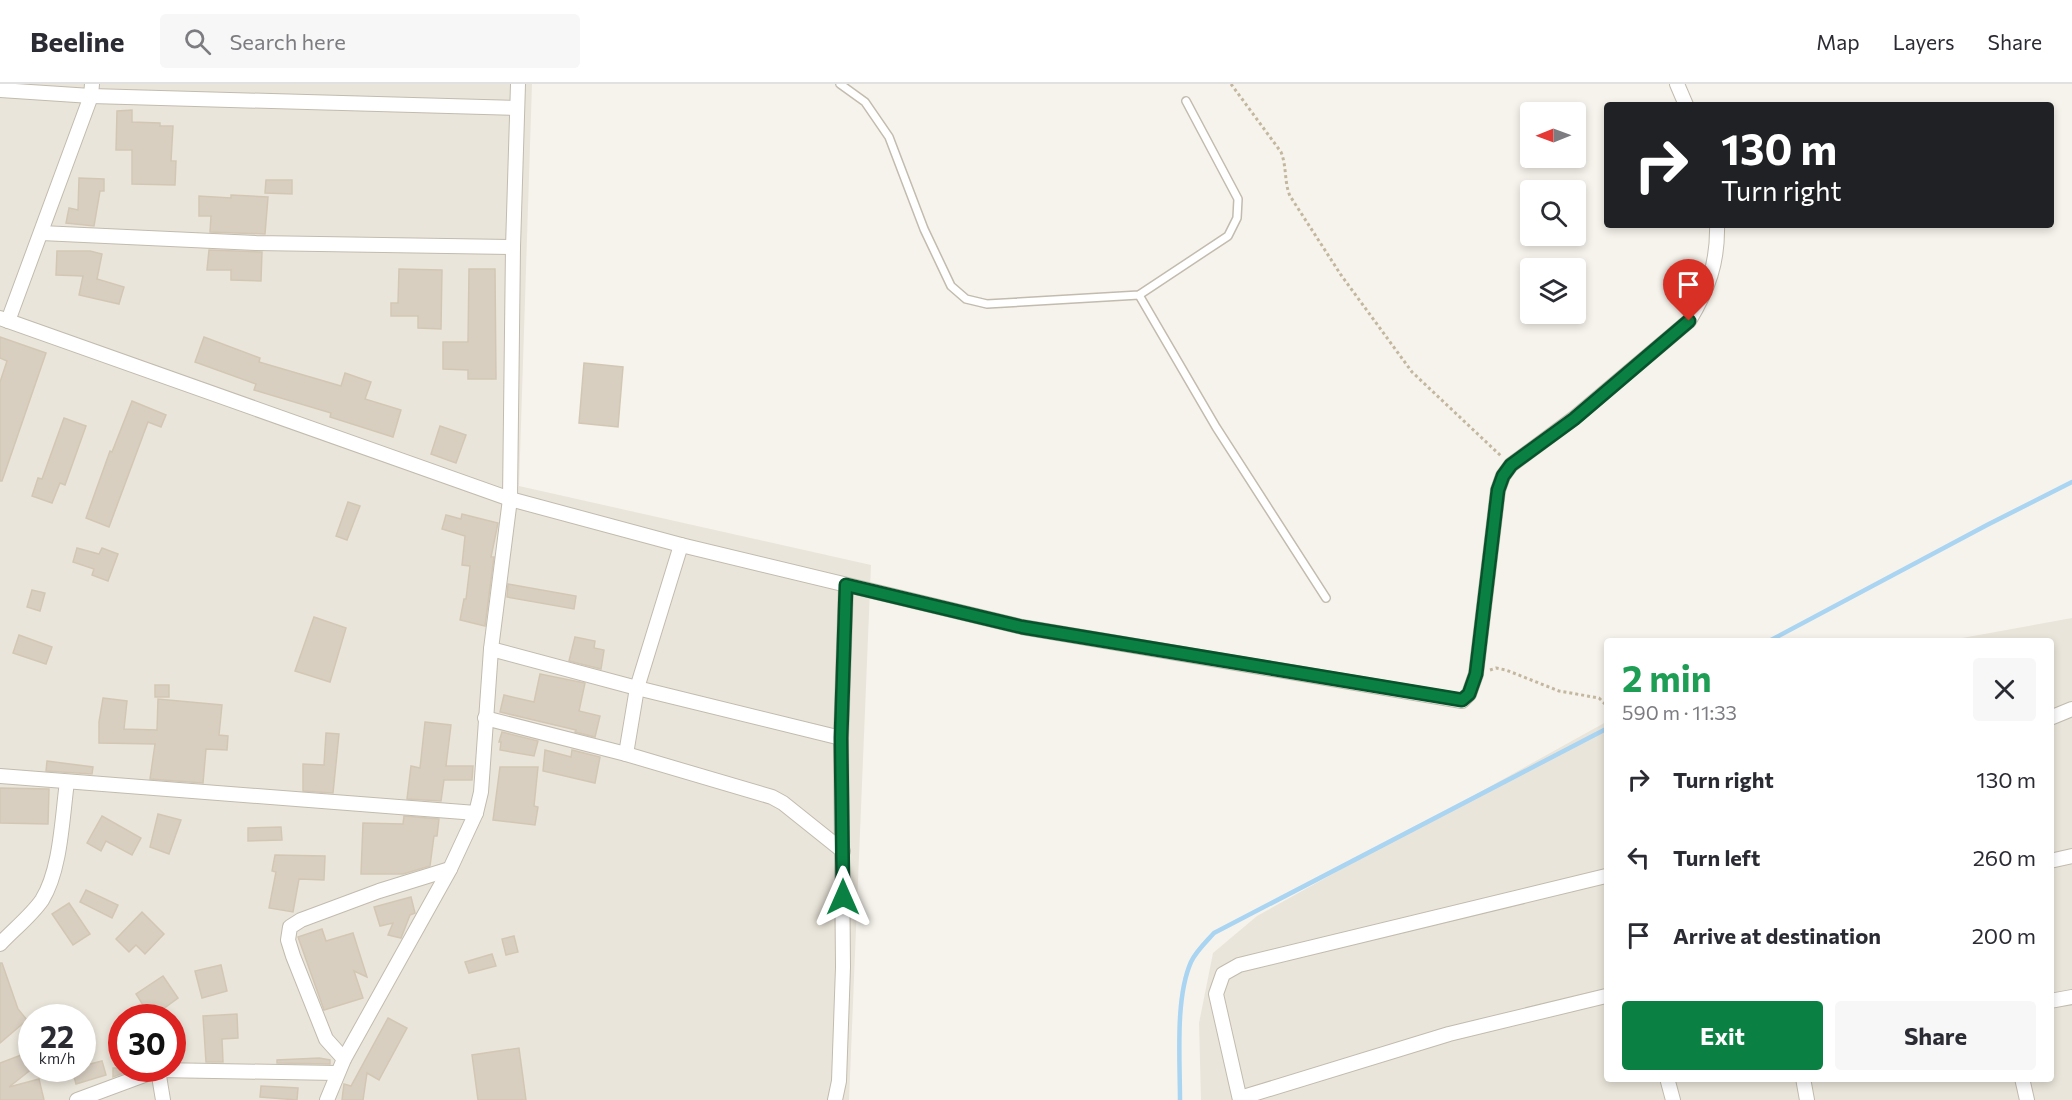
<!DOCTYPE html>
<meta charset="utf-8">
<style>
:root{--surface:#fff;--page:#f7f7f7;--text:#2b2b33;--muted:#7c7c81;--line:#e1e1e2;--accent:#0b8043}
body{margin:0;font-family:Commissioner,sans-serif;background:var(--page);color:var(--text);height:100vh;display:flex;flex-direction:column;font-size:22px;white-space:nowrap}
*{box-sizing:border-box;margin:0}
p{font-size:20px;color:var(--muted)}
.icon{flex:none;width:33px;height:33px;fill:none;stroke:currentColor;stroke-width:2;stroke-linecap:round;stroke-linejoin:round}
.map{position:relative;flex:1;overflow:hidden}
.drawer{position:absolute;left:1604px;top:554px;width:450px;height:444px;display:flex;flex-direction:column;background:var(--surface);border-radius:6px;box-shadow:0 3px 9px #0003}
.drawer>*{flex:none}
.hud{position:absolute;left:1604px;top:18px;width:450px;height:126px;border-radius:6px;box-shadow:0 3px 9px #0003;background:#202124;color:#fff;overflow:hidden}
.needle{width:39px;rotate:269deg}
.tools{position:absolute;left:1520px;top:18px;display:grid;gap:12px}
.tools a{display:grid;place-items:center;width:66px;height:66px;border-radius:6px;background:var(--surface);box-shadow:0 3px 9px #0003;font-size:30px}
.speed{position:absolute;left:18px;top:920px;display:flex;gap:12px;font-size:30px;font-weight:700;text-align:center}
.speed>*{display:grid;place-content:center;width:78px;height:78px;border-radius:50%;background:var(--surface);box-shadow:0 3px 9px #0003;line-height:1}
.speed small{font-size:15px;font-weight:400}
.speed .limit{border:9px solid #d22;background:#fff;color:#111}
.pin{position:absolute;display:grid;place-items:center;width:51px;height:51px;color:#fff;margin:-62px -26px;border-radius:50% 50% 50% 0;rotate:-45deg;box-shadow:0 0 6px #0007}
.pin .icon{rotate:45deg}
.me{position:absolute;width:66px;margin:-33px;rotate:0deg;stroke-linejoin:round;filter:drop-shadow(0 0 4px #0008)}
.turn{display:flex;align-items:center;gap:21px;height:126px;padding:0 18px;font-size:27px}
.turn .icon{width:78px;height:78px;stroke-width:2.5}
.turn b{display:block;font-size:42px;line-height:51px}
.round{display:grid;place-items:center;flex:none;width:63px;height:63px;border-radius:6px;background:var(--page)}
.overview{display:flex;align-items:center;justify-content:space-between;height:102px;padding:0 18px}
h1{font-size:36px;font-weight:700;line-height:45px;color:#1e9e55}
.button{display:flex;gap:12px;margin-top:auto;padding:12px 18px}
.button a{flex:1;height:69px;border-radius:6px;background:var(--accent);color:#fff;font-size:24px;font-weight:700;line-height:69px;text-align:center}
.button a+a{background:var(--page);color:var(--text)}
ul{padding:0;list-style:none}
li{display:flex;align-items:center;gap:18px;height:78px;padding:0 18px}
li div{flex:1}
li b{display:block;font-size:22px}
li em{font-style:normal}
header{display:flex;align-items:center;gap:36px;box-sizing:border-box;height:84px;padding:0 30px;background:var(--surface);border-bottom:2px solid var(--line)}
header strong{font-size:28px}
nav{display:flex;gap:33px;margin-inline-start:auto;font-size:21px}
.search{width:420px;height:54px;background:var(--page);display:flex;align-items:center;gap:15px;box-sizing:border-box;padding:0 21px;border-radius:6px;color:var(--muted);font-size:22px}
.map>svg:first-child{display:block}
</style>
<header>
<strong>Beeline</strong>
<div class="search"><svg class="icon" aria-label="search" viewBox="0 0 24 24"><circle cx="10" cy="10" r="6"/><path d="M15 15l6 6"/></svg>Search here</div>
<nav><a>Map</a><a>Layers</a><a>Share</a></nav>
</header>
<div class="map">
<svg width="2072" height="1016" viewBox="0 0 2072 1016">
<rect width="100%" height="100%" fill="#f6f3ec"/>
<g fill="#eae5da" fill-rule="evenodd">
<path d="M0 0H532L519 402 871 481 849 1016H0ZM32 933H82V984H32ZM122 933H172V984H122Z"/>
<polygon points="2072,534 2072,1016 1201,1016 1199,939 1213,869 1257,832 1606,638 1606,994 2050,994 2050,556 1951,556"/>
</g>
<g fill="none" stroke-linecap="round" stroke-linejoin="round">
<g stroke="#a9d4f2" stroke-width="4.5">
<polyline points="1771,556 1987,441 2072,398"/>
<path d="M1180 1016C1180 976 1175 914 1191 878 1196 867 1206 858 1214 849L1606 645"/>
</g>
</g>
<g fill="#d8cfc1" stroke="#d3c7b4" stroke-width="1.5">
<polygon points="132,26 132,38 160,39 160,42 173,42 171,77 176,77 175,101 132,100 132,66 116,66 117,27"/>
<polygon points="79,94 104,95 104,107 100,107 94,142 66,139 69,124 78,126"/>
<polygon points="266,96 292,96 292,110 265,109"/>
<polygon points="231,111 268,113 265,150 210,148 211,132 199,132 199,112 231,114"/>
<polygon points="209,166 262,168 261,197 231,196 231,186 207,186"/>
<polygon points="57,167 90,167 102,170 97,195 124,203 119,220 79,211 83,192 56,191"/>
<polygon points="399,185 442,186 441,245 418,244 418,232 391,232 391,219 398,219"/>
<polygon points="469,185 495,185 496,295 468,295 468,286 443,285 443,258 468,258"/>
<polygon points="0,253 46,269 2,397 0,397 0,298 7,277 0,274"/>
<polygon points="204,253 260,274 259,278 341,302 345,289 371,298 365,315 401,326 393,353 330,333 331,329 254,306 256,300 195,278"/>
<polygon points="584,279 623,283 618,343 579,339"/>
<polygon points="132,317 166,331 161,343 148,338 109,443 86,434 110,367 112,368"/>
<polygon points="64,334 86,342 65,401 60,399 52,419 32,412 38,394 42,395"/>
<polygon points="440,342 466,351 456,379 431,370"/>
<polygon points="348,418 360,422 347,456 336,452"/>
<polygon points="462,430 498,439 491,473 494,473 485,542 460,536 464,515 466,515 470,482 462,481 465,452 442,445 446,431 461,435"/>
<polygon points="77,464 99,470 102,464 118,470 108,497 92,491 94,485 73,478"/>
<polygon points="508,500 576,512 574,525 507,513"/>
<polygon points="32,506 45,509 40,527 27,523"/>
<polygon points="314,533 346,544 330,598 295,587"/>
<polygon points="19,551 52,563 46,580 13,569"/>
<polygon points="575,553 595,557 594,564 604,566 601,585 569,577"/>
<polygon points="540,590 585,599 579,627 600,632 595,653 575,648 576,646 500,628 504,611 534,618"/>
<rect x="155" y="601" width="14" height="12"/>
<polygon points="103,614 127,617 124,645 157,646 158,615 222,621 219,651 228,652 227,666 206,665 203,699 150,695 155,660 99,659 99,638"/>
<polygon points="425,638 451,641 446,682 473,682 472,696 444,696 441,717 407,715 411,682 420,684"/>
<polygon points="502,648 538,657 534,672 500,666 501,658 499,658"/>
<polygon points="326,649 339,650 333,709 303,707 303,680 324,681"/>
<polygon points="545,666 571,673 572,666 600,673 595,699 543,687"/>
<polygon points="47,677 93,683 92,690 46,687"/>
<polygon points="500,683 538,683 534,722 538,723 535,741 493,736"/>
<polygon points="0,704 49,705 48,740 0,739"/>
<polygon points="158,730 181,736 169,770 150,763"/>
<polygon points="102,732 141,754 132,771 106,757 101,767 87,759"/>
<polygon points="404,732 439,735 437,752 434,752 430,782 403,790 361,790 363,739 403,740"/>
<polygon points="281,743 282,756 248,757 248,744"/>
<polygon points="275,771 325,772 324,796 299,795 293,828 269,824 276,788 272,787"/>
<polygon points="86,806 118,821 112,834 80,818"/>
<polygon points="411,813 415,829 410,831 401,854 388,851 393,839 380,842 374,823"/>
<polygon points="69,819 90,850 73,861 52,830"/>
<polygon points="142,828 164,850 145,870 136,861 129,868 116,855"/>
<polygon points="322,845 326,857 353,849 367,893 354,887 363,914 324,926 298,853"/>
<polygon points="514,852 518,868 506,871 502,855"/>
<polygon points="492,870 496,882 469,889 465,878"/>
<polygon points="0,879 2,879 18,925 27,936 0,959"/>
<polygon points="221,881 227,907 202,914 195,887"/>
<polygon points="163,892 178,914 163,925 148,929 136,910"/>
<polygon points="237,930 238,954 222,955 223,978 206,978 203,932"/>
<polygon points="388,934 407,944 379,996 367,989 363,1016 342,1016 344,1000 351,1002"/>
<polygon points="519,964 526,1016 478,1016 472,971"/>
<polygon points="24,970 32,979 33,984 9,1003 39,995 44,1016 0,1016 0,979"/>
<polygon points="319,974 330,976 330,980 277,979 277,976"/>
<polygon points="102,977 106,991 76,1000 72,985 82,984 82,982"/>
<polygon points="113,984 137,984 113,993"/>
<polygon points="261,1002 298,1004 297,1016 260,1013"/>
</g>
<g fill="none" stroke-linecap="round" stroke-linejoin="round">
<g stroke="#c2bbae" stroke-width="10">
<g id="service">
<polyline points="840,0 865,18 889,53 924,145 951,202 966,215 987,220 1139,211 1228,152 1237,134 1238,115 1186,17"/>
<polyline points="1139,211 1216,343 1326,514"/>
</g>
</g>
<g stroke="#c2bbae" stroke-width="16">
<g id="minor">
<polyline points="1677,0 1686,21"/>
<polyline points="0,6 91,12 517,24"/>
<polyline points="41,149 256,159 513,163"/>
<path d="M0 234 510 415 681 461 1022 543 1462 617 1469 610 1476 590 1498 406 1503 392 1511 381 1573 335 1689 237C1708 205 1718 179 1717 141"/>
<polyline points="8,237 91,12 92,0"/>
<polyline points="491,565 637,604 841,654"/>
<polyline points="485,634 626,670 772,713 783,719 843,767"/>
<polyline points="2050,634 2072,625"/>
<polyline points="626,670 637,604 681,461"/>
<polyline points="0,692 476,729"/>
<polyline points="2050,777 2072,772"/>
<path d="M0 860C13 846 31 832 42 816 61 785 62 734 67 698"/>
<polyline points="2050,917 2072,913"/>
<polyline points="344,975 326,955 293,872 288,856 290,843 301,836 379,807 450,785"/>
<polyline points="158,986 163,1016"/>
<polyline points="1667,994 1673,1016"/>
<polyline points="1803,994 1807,1016"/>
<polyline points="2022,994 2027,1016"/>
<polyline points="1240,1014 1449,950 1606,912"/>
<polyline points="77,1016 158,986 336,989"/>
<polyline points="327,1016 344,975 450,785 476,729 481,708 491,565 510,415 513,163 518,0"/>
<polyline points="835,1016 839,997 843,883 841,654 846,501"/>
<polyline points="1240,1016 1216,910 1223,890 1239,881 1606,792"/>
</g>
</g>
<g stroke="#c4b79f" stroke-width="3" stroke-dasharray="3 3" stroke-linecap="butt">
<path d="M1231 0 1281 68C1287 83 1284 98 1290 112L1341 191 1412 288 1501 372"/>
<polyline points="1490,586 1496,584 1506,586 1559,607 1599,614 1606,621"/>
</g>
<use href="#service" stroke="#fff" stroke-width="7"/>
<use href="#minor" stroke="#fff" stroke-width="14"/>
</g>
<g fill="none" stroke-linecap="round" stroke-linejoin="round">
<g stroke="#07532c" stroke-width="15">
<polyline id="route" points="843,813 841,654 846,501 1022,543 1462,616 1469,610 1476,590 1498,406 1503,392 1511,381 1574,335 1689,237"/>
</g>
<use href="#route" stroke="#0b8043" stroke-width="10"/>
</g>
</svg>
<div class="tools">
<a><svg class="needle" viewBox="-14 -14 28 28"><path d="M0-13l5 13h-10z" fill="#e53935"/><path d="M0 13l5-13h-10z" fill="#7c7c81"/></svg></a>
<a><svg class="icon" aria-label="search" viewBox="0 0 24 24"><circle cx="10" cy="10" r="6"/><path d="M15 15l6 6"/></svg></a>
<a><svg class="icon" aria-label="layers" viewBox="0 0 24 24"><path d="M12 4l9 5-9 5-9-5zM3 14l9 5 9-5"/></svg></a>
</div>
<div class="speed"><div>22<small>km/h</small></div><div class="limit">30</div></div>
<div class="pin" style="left:1689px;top:237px;background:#d93025"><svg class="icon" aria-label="arrive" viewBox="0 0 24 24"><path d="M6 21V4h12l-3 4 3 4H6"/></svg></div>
<svg class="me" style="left:843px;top:813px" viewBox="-20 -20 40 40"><path d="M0-17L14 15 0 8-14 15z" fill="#0b8043" stroke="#fff" stroke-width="4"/></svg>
<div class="hud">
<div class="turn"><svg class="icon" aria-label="right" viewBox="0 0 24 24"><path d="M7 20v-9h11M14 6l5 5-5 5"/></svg><div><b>130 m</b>Turn right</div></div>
</div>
<section class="drawer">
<div class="overview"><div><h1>2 min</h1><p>590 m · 11:33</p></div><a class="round"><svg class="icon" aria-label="close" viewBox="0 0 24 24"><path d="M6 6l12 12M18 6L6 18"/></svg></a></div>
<ul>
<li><svg class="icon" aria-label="right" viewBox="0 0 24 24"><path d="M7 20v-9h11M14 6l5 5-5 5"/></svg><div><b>Turn right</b></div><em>130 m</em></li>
<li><svg class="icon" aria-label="left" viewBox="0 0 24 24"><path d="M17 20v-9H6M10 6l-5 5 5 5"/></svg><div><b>Turn left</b></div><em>260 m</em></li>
<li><svg class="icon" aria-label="arrive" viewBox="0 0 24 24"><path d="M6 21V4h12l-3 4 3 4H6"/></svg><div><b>Arrive at destination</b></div><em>200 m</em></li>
</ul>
<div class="button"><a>Exit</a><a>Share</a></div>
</section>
</div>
